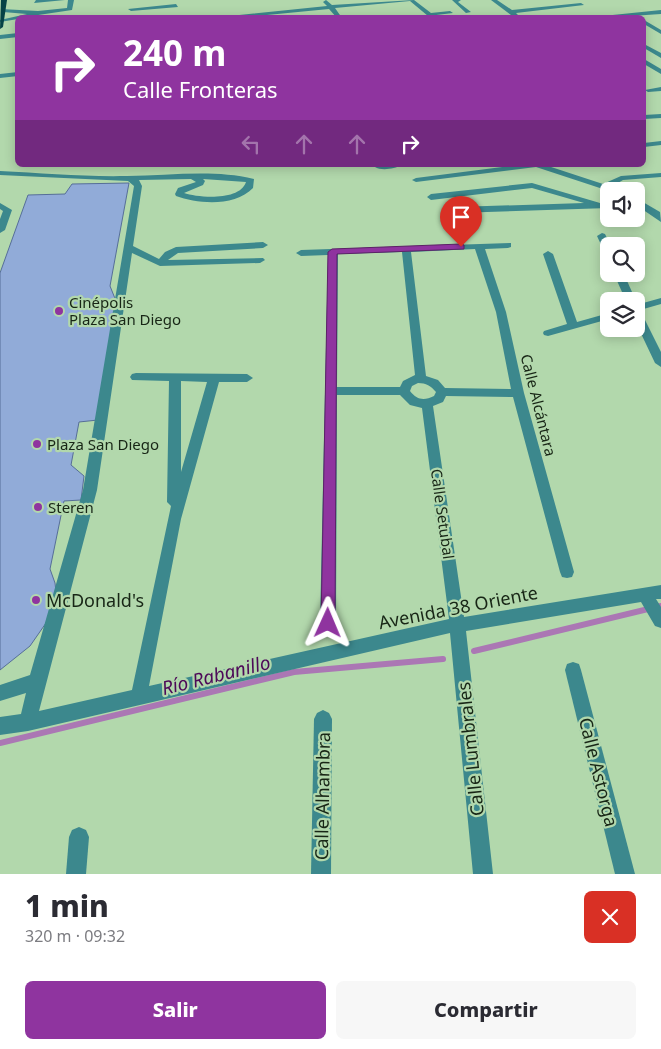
<!DOCTYPE html>
<html lang="es">
<meta charset="utf-8">
<style>
:root{--surface:#fff;--page:#f7f7f7;--text:#2b2b33;--muted:#7c7c81;--accent:#8f349f}
body{margin:0;font-family:"Noto Sans",sans-serif;background:var(--page);color:var(--text);height:100vh;display:flex;flex-direction:column;font-size:19px;white-space:nowrap}
*{box-sizing:border-box;margin:0}
p{font-size:16px;color:var(--muted)}
.icon{flex:none;width:28px;height:28px;fill:none;stroke:currentColor;stroke-width:2;stroke-linecap:round;stroke-linejoin:round}
.map{position:relative;height:874px;overflow:hidden}
.drawer{display:flex;flex-direction:column;background:var(--surface);flex:1}
.drawer>*{flex:none}
.hud{position:absolute;left:15px;top:15px;width:631px;height:152px;border-radius:8px;box-shadow:0 2px 12px #0003;background:#8f349f;color:#fff;overflow:hidden}
.tools{position:absolute;left:600px;top:182px;display:grid;gap:10px}
.tools a{display:grid;place-items:center;width:45px;height:45px;border-radius:8px;background:var(--surface);box-shadow:0 2px 12px #0003;font-size:25px}
.pin{position:absolute;display:grid;place-items:center;width:42px;height:42px;color:#fff;margin:-51px -21px;border-radius:50% 50% 50% 0;rotate:-45deg;box-shadow:0 0 5px #0007}
.pin .icon{rotate:45deg}
.me{position:absolute;width:55px;margin:-28px;rotate:1deg;stroke-linejoin:round;filter:drop-shadow(0 0 4px #0008)}
.turn{display:flex;align-items:center;gap:18px;height:105px;padding:0 25px;font-size:22px}
.turn .icon{width:65px;height:65px;stroke-width:2.5}
.turn b{display:block;font-size:35px;line-height:42px}
.lanes{display:flex;align-items:center;height:48px;padding:0 25px;background:#0003;justify-content:center;gap:25px;direction:ltr}
.lanes .off{opacity:.35}
.round{display:grid;place-items:center;flex:none;width:52px;height:52px;border-radius:8px;background:var(--page)}
.headline{display:flex;align-items:center;justify-content:space-between;height:85px;padding:0 25px}
h1{font-size:30px;font-weight:800;line-height:38px}
.button{display:flex;gap:10px;margin-top:auto;padding:10px 25px}
.button a{flex:1;height:58px;border-radius:8px;background:var(--accent);color:#fff;font-size:20px;font-weight:800;line-height:58px;text-align:center}
.button a+a{background:var(--page);color:var(--text)}
.map>svg:first-child{display:block}
</style>
<div class="map">
<svg width="661" height="874" viewBox="0 0 661 874">
<rect width="100%" height="100%" fill="#b2d8ac"/>
<g fill="none" stroke-linecap="round" stroke-linejoin="round">
<g stroke="#ab77b4" stroke-width="6">
<polyline points="474,651 661,606"/>
<polyline points="0,743 294,672 443,659"/>
</g>
</g>
<polygon fill="#91abd8" stroke="#566e98" points="129,183 110,286 116,301 98,420 79,422 71,465 84,476 81,500 64,501 50,569 55,583 56,592 46,623 30,646 0,670 0,273 28,195 65,194 72,184"/>
<g fill="none" stroke-linecap="round" stroke-linejoin="round">
<g fill="#3c888d" fill-rule="evenodd">
<polygon points="36,0 65,0 34,3"/>
<polygon points="68,0 74,0 72,10 18,18 18,19 0,22 0,20 27,14 3,12 1,9 38,11 67,8"/>
<polygon points="326,0 332,5 414,0 431,13 450,11 453,13 428,16 410,1 335,8 342,18 337,18 329,9 236,18 211,18 327,6 323,2"/>
<polygon points="452,0 461,0 458,2 471,12 466,13"/>
<polygon points="491,0 497,0 512,10 581,3 584,5 516,13 519,16 515,18"/>
<polygon points="176,4 178,7 131,11 128,9"/>
<polygon points="661,10 661,14 601,18 603,16"/>
<polygon points="644,20 661,30 661,34 644,24"/>
<polygon points="18,33 18,37 0,39 0,35"/>
<polygon points="644,44 661,53 661,58 644,48"/>
<polygon points="644,59 661,69 661,74 644,64"/>
<polygon points="18,72 18,76 0,78 0,74"/>
<polygon points="661,87 661,91 648,92 645,90"/>
<polygon points="661,114 661,118 644,119 644,115"/>
<polygon points="661,141 661,145 644,147 644,143"/>
<path d="M377 165H401C395 169 381 171 375 167Z"/>
<polygon points="518,165 545,165 603,184 621,176 661,173 661,177 623,180 611,187 620,191 609,191 536,167 416,182 412,180 416,178"/>
<path d="M0 171C42 173 85 177 127 176 169 176 212 169 254 179L253 188C235 207 198 204 176 196L175 194 178 188 196 182 191 179 139 180 142 186 133 246 159 259 165 252 176 247 263 242 268 245 263 248 178 253 168 260 263 258 265 260 260 263 160 266 132 253 97 490 39 711 132 690 171 506 167 502 169 381 132 380 130 377 132 374 136 373 247 374 253 378 247 382H219L181 519 149 686 449 619 422 408 410 405 400 395H337L336 623 334 628 328 630 322 628 320 623 328 255 301 256 296 253 301 250 511 243V247L508 248 485 249 506 312 524 393 574 572 572 577 567 578 562 577 560 572 513 397 446 396 443 402 433 406 464 617 661 585V599H656L661 607V628L655 626 641 602 466 631 493 874H473L450 633 28 731 0 735V717L21 714 26 693 0 701V685L30 675 83 490 134 186 128 181 0 175ZM203 179 246 182C240 201 199 198 184 193L203 185 205 181ZM475 249 496 312 511 389 445 388 438 380 426 376 411 252ZM402 252 415 375 403 381 400 387H337L338 254ZM181 381 207 382 181 472ZM418 383C426 383 431 386 436 392L434 396C424 401 417 400 410 391L412 386Z"/>
<polygon points="532,183 600,203 609,202 609,208 456,213 452,210 456,207 584,203 532,188 431,200 427,197 431,194"/>
<polygon points="636,198 660,212 661,222 636,205"/>
<polygon points="0,203 12,210 5,230 0,233 0,219 3,211 0,209"/>
<polygon points="602,233 605,234 611,246 609,246 609,254 604,251 597,236"/>
<polygon points="548,251 553,254 577,322 609,313 609,319 548,336 544,335 543,333 544,331 567,324 543,254"/>
<polygon points="614,274 624,274 636,301 626,301"/>
<polygon points="661,298 661,304 640,310 661,352 661,367 655,363 636,323 636,305"/>
<polygon points="573,662 579,664 581,670 635,874 615,874 565,670 567,664"/>
<polygon points="323,710 329,713 332,719 331,874 311,874 314,719 317,713"/>
<polygon points="79,827 86,830 89,837 86,874 66,874 69,837 72,830"/>
</g>
<polygon fill="#064346" fill-rule="evenodd" points="1,0 7,0 3,27 0,29"/>
</g>
<polygon fill="#8f349f" stroke="#5d2267" points="461,244 464,245 464,249 337,254 335,623 333,628 328,630 323,628 321,623 328,252 332,249"/>
<g fill="#8f349f" stroke="#b2d8ac" stroke-width="2">
<circle cx="59" cy="311" r="5"/>
<circle cx="37" cy="444" r="5"/>
<circle cx="38" cy="507" r="5"/>
<circle cx="36" cy="600" r="5"/>
</g>
<g text-anchor="middle" dominant-baseline="central" stroke-width="4.5" stroke-linejoin="round" paint-order="stroke">
<g font-size="15" fill="#182616" stroke="#b2d8ac" text-anchor="start">
<text x="69" y="302">Cinépolis<tspan x="69" dy="17">Plaza San Diego</tspan></text>
<text x="47" y="444">Plaza San Diego</text>
<text x="48" y="507">Steren</text>
</g>
<g font-size="15" fill="#182616" stroke="#b2d8ac">
<text transform="translate(539 405) rotate(76)">Calle Alcántara</text>
<text transform="translate(443 514) rotate(82)">Calle Setubal</text>
</g>
<g font-size="18" fill="#182616" stroke="#b2d8ac" text-anchor="start">
<text x="46" y="600">McDonald's</text>
</g>
<g font-size="18" fill="#182616" stroke="#b2d8ac">
<text transform="translate(458 607) rotate(-11)">Avenida 38 Oriente</text>
<text transform="translate(470 749) rotate(-96)">Calle Lumbrales</text>
<text transform="translate(599 772) rotate(76)">Calle Astorga</text>
<text transform="translate(322 796) rotate(-89)">Calle Alhambra</text>
</g>
<g font-size="19" font-style="italic" fill="#4d0958" stroke="#b2d8ac">
<text transform="translate(216 675) rotate(-14)">Río Rabanillo</text>
</g>
</g>
</svg>
<div class="tools">
<a><svg class="icon" aria-label="sound" viewBox="0 0 24 24"><path d="M4 9h4l5-4v14l-5-4H4zM17 9q2 3 0 6"/></svg></a>
<a><svg class="icon" aria-label="search" viewBox="0 0 24 24"><circle cx="10" cy="10" r="6"/><path d="M15 15l6 6"/></svg></a>
<a><svg class="icon" aria-label="layers" viewBox="0 0 24 24"><path d="M12 4l9 5-9 5-9-5zM3 14l9 5 9-5"/></svg></a>
</div>
<div class="pin" style="left:461px;top:247px;background:#d93025"><svg class="icon" aria-label="arrive" viewBox="0 0 24 24"><path d="M6 21V4h12l-3 4 3 4H6"/></svg></div>
<svg class="me" style="left:328px;top:623px" viewBox="-20 -20 40 40"><path d="M0-17L14 15 0 8-14 15z" fill="#8f349f" stroke="#fff" stroke-width="4"/></svg>
<div class="hud">
<div class="turn"><svg class="icon" aria-label="right" viewBox="0 0 24 24"><path d="M7 20v-9h11M14 6l5 5-5 5"/></svg><div><b>240 m</b>Calle Fronteras</div></div>
<div class="lanes"><svg class="icon off" aria-label="left" viewBox="0 0 24 24"><path d="M17 20v-9H6M10 6l-5 5 5 5"/></svg><svg class="icon off" aria-label="ahead" viewBox="0 0 24 24"><path d="M12 20V5M6 11l6-6 6 6"/></svg><svg class="icon off" aria-label="ahead" viewBox="0 0 24 24"><path d="M12 20V5M6 11l6-6 6 6"/></svg><svg class="icon" aria-label="right" viewBox="0 0 24 24"><path d="M7 20v-9h11M14 6l5 5-5 5"/></svg></div>
</div>
</div>
<section class="drawer">
<div class="headline"><div><h1>1 min</h1><p>320 m · 09:32</p></div><a class="round" style="background:#d93025;color:#fff"><svg class="icon" aria-label="close" viewBox="0 0 24 24"><path d="M6 6l12 12M18 6L6 18"/></svg></a></div>
<div class="button"><a>Salir</a><a>Compartir</a></div>
</section>
